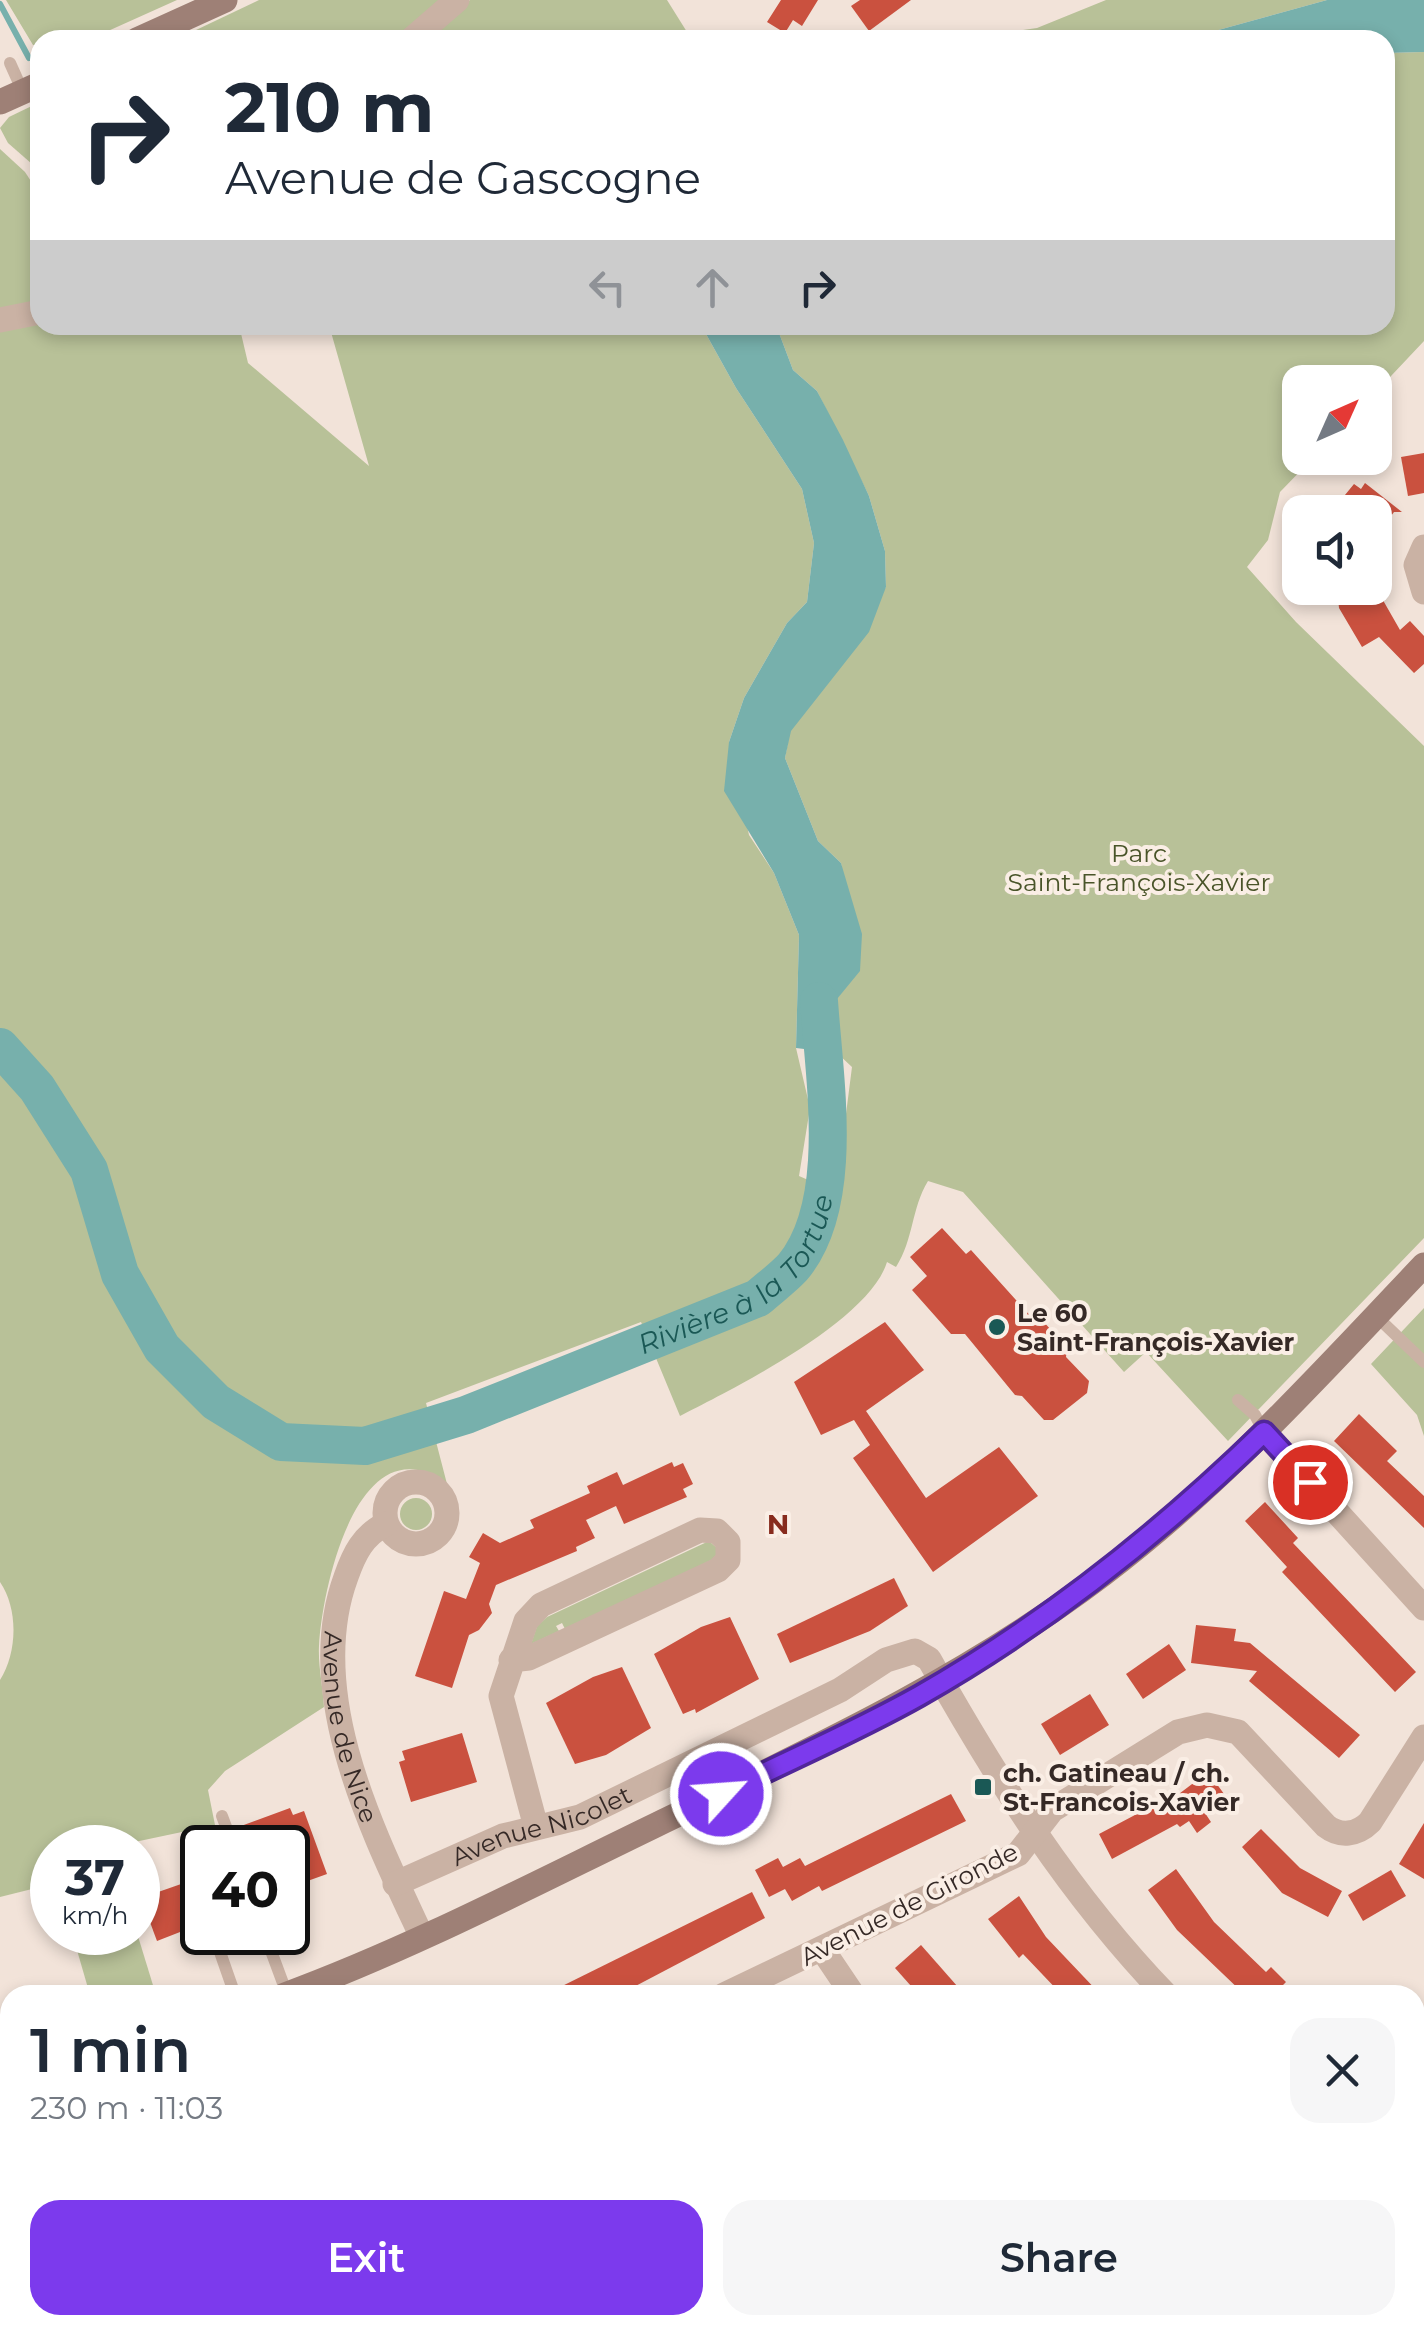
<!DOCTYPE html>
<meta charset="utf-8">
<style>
:root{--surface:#fff;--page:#f6f6f7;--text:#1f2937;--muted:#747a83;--accent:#7c3aed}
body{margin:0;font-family:Montserrat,sans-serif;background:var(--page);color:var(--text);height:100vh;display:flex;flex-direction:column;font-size:38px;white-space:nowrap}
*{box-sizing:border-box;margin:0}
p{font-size:32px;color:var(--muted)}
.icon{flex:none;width:55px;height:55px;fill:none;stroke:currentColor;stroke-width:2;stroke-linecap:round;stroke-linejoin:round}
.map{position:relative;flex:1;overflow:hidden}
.drawer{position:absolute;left:0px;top:1985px;width:1425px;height:350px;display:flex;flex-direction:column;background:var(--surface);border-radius:30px 30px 0 0;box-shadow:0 5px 15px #0003}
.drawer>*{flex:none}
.banner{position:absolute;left:30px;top:30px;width:1365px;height:305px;border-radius:30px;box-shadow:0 5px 15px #0003;background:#fff;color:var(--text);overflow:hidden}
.needle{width:65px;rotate:45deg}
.buttons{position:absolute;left:1282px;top:365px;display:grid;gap:20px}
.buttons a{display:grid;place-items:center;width:110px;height:110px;border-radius:20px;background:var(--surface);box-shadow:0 5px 15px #0003;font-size:50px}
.speed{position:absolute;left:30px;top:1825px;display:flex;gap:20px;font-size:50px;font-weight:700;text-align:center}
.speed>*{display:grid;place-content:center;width:130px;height:130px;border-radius:50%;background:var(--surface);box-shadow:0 5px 15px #0003;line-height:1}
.speed small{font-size:25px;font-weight:400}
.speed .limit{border:5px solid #111;border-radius:15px;background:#fff;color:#111}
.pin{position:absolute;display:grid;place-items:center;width:85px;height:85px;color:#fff;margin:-42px;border:5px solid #fff;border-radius:50%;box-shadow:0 2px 10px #0007}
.me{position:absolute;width:110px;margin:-55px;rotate:64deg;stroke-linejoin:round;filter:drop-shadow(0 0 8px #0008)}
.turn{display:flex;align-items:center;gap:35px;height:210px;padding:0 30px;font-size:45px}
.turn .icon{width:130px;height:130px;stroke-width:2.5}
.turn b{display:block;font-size:70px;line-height:85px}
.lanes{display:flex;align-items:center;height:95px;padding:0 30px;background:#0003;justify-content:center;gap:50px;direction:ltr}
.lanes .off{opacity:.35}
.round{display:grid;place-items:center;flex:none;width:105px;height:105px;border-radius:30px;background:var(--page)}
.overview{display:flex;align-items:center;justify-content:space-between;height:170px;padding:0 30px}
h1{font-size:60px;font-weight:600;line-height:75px}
.action{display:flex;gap:20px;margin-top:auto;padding:20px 30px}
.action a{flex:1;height:115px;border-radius:30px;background:var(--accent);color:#fff;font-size:40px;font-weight:600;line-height:115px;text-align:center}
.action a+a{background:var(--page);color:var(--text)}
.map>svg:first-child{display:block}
</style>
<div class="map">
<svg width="1424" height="2335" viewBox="0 0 1424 2335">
<rect width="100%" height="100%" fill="#f2e3d9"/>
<g fill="#b8c198">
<polygon points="6,0 177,0 88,40 40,40 40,45 33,45"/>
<polygon points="259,0 445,0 400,40 175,40"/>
<polygon points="470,0 667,0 692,40 425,40"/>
<polygon points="1106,0 1327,0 1182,40 952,40 1037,28"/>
<path d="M1424 52V341L1375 393V382H1300V458H1313L1280 492 1268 540 1247 567 1296 622 1424 746V1238L1228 1441 1146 1352 1124 1372 963 1192 928 1181C911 1209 914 1239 896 1267L887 1262C869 1321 735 1388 680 1416L641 1322 426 1403 447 1484C359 1419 322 1587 319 1646 318 1666 323 1687 324 1707L225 1771 208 1790 215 1825 111 1847 52 1848V1884L0 1897V1680C17 1653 19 1610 0 1582V330L40 322 239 325 248 363 369 466 329 325H701L736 388 802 489 814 543 807 602 787 623 744 698 729 742 749 835 774 873 799 935 796 1048 810 1108 799 1176 836 1192 852 1067 837 1053V998L859 971 841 863 818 841 785 758 790 731 886 587 885 551 869 496 817 391 793 370 776 325H1385V53Z"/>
<polygon points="40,102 40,171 8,143 0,128 9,117"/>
<polygon points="0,149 25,172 40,195 40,300 0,311"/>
<polygon points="1424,1308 1424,1436 1417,1415 1371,1364"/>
<circle cx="416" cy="1514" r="16"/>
<polygon points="709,1541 718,1549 716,1558 565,1629 562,1623 556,1626 559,1631 531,1644 537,1626 547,1617"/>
<polygon points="72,1933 137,1933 156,1995 90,1995"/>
</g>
<g fill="#77b0ac">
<polygon points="1327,0 1424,0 1424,52 1385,53 1385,40 1182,40"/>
<polygon points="701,325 776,325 793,370 817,391 843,440 869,496 885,551 886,587 869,632 791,731 785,758 818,841 841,863 862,934 860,971 837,999 837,1053 796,1048 799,935 774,873 724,791 729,742 744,698 787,623 807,602 814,543 802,489 736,388"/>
</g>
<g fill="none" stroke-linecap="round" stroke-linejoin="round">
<polyline stroke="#77b0ac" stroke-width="6" points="0,4 29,58"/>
<path stroke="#77b0ac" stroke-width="38" id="s1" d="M0 1047 37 1088 89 1170 120 1274 162 1348 216 1402 281 1442 365 1446 466 1415 758 1298C769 1288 783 1278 793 1267 846 1203 824 1078 819 1001"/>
</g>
<g fill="#ca513f">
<polygon points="781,0 818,0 802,26 793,20 785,33 767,22"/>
<polygon points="860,0 911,0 869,31 851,6"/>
<polygon points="1424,453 1424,493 1408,496 1401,457"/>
<polygon points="1365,483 1402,512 1394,512 1375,537 1375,512 1331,512 1354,484 1361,489"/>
<polygon points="1337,588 1376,588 1400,630 1410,621 1424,636 1424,664 1414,673 1379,637 1362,647 1339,608"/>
<polygon points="942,1228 966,1254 971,1250 1034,1320 1043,1321 1067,1348 1066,1357 1089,1381 1087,1393 1053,1420 1044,1420 1022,1396 1015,1395 965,1334 951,1334 912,1290 927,1276 910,1257"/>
<polygon points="885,1322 924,1370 866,1411 926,1498 999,1447 1038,1496 933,1572 853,1458 870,1445 854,1420 821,1435 794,1382"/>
<polygon points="1359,1414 1397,1451 1387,1461 1424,1496 1424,1528 1334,1441"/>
<polygon points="672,1462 674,1467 683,1463 693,1484 683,1489 687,1497 624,1524 616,1506 586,1520 595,1538 576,1547 577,1551 496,1585 489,1604 492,1613 479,1630 469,1635 452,1688 415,1676 444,1591 466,1599 480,1563 469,1557 483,1533 500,1543 534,1528 530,1520 590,1493 587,1486 617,1472 623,1485"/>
<polygon points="1265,1502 1298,1538 1293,1543 1416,1672 1395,1692 1282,1572 1287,1567 1245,1521"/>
<polygon points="894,1578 908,1606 870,1631 790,1663 777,1634"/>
<polygon points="730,1617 759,1679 696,1713 695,1709 683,1714 654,1654 701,1627"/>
<polygon points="1196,1625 1236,1629 1234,1641 1250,1643 1360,1735 1339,1758 1249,1681 1257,1671 1191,1663"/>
<polygon points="1169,1644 1186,1670 1143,1699 1126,1674"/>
<polygon points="622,1667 651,1728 606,1755 575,1764 546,1703 593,1677"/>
<polygon points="1090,1694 1109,1725 1060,1755 1041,1724"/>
<polygon points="462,1733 477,1782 411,1802 399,1762 405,1760 402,1751"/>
<polygon points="1208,1772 1227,1798 1205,1813 1211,1822 1197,1833 1189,1821 1180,1827 1177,1824 1112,1859 1099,1834 1152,1806 1155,1812"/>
<polygon points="951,1794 966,1821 822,1891 819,1886 792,1901 785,1889 769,1897 755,1870 778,1858 783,1867 800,1858 805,1866"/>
<polygon points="290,1808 293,1815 304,1811 327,1874 288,1888 288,1848 249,1848 241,1826"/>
<polygon points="1424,1823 1424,1879 1399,1864"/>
<polygon points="1261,1829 1300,1868 1342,1891 1328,1917 1282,1893 1242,1847"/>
<polygon points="1176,1869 1214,1922 1266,1972 1271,1967 1286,1982 1273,1995 1245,1995 1177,1930 1148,1890"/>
<polygon points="1391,1870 1406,1896 1363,1921 1348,1895"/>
<polygon points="184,1883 198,1925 157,1941 141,1898"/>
<polygon points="752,1892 765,1918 628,1990 613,1995 544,1995"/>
<polygon points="1019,1896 1046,1937 1101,1995 1062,1995 1023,1954 1019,1958 988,1919"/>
<polygon points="921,1945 965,1995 919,1995 895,1968"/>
</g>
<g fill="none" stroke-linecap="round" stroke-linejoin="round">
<g stroke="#cab2a4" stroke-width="12">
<polyline points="10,63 23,92"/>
<polyline points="1376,1316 1424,1362"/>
<polyline points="1238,1400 1255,1415 1264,1432"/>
<polyline points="222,1816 234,1848"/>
<polyline points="191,1870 202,1901"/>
<polyline points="213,1932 235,1995"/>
<polyline points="264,1932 287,1994"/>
</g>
<g stroke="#cab2a4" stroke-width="25">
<polyline points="411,40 457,0"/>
<polyline points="0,320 40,312"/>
<polyline points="1424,547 1416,565 1424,592"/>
<polyline points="1264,1432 1424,1608"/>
<circle cx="416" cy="1513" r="31"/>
<path id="s2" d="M386 1524C363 1535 354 1554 346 1577 303 1694 373 1832 422 1937"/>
<polyline points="511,1660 529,1658 718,1570 728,1560 728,1542 717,1531 700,1530 541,1605 526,1621 501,1696 536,1827"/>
<path id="s3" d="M395 1884 503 1836 580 1817 840 1690 886 1660 915 1651 929 1659C997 1780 1069 1894 1166 1995"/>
<polyline points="822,1949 853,1995"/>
<path d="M724 1995 1018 1854 1052 1810 1178 1732 1207 1725 1238 1732 1326 1826C1340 1837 1357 1835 1370 1822L1424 1737"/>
<polyline points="1415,2154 1424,2144"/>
<polyline points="1415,2228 1424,2236"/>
<polyline points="387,2325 395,2335"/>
<polyline points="860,2325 880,2335"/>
<polyline points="64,2335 70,2325"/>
<polyline points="968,2335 974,2325"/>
<polyline points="1261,2335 1269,2325"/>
</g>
<g stroke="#9e8076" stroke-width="25">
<polyline points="137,40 225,0"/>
<polyline points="0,102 40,84"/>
<path d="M285 1995C412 1948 534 1884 656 1825 811 1750 965 1679 1103 1574 1222 1484 1321 1373 1424 1265"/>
<polyline points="0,2068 10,2065"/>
<polyline points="0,2101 10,2097"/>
</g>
</g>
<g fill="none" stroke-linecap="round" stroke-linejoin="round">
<g stroke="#51269a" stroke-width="25">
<path id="route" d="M721 1794C787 1761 855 1732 919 1696 1046 1624 1159 1534 1264 1432L1310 1482"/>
</g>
<use href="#route" stroke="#7c3aed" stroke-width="18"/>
</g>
<g fill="#1a5855" stroke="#faeee5" stroke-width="4">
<circle cx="997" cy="1327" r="10"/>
<rect x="973" y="1777" width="20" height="20" rx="5"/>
</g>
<g text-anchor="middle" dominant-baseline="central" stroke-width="8" stroke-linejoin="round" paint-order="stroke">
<g font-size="25" fill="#495429" stroke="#faeee5">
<text x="1139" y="853">Parc<tspan x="1139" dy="29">Saint-François-Xavier</tspan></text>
</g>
<g font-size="25" font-weight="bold" fill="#352926" stroke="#faeee5" text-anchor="start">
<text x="1017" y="1313">Le 60<tspan x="1017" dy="29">Saint-François-Xavier</tspan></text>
<text x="1003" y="1773">ch. Gatineau / ch.<tspan x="1003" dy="29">St-Francois-Xavier</tspan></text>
</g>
<g font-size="25" fill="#352926" stroke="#faeee5">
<text stroke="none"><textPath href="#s2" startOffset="222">Avenue de Nice</textPath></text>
<text stroke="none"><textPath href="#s3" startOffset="158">Avenue Nicolet</textPath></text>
<text transform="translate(909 1904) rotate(-27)">Avenue de Gironde</text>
</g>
<g font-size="28" font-style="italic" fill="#1a5855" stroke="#faeee5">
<text stroke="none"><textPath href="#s1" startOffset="1002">Rivière à la Tortue</textPath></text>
</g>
<g font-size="28" font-weight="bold" fill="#872b1d" stroke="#faeee5">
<text x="778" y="1524">N</text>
</g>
</g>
</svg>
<div class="buttons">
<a><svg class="needle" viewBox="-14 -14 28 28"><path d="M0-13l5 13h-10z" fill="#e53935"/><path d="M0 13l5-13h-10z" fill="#747a83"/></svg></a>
<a><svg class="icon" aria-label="sound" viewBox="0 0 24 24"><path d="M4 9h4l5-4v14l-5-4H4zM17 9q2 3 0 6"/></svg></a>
</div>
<div class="speed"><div>37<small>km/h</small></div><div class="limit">40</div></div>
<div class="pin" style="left:1310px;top:1482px;background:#d93025"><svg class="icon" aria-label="arrive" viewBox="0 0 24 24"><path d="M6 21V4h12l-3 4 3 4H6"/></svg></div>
<svg class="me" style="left:721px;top:1794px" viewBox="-20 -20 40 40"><circle r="17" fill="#7c3aed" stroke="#fff" stroke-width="3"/><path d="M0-11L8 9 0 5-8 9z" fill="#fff"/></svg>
<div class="banner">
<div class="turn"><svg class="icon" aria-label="right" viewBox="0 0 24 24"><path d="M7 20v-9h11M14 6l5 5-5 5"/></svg><div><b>210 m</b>Avenue de Gascogne</div></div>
<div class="lanes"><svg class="icon off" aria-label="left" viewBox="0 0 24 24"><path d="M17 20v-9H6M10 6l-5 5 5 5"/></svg><svg class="icon off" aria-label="ahead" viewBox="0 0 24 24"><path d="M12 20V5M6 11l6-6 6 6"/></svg><svg class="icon" aria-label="right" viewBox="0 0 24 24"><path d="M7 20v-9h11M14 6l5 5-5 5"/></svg></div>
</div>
<section class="drawer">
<div class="overview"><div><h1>1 min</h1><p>230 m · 11:03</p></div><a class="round"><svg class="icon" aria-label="close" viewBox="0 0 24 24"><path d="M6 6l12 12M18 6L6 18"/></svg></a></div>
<div class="action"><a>Exit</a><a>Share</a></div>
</section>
</div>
